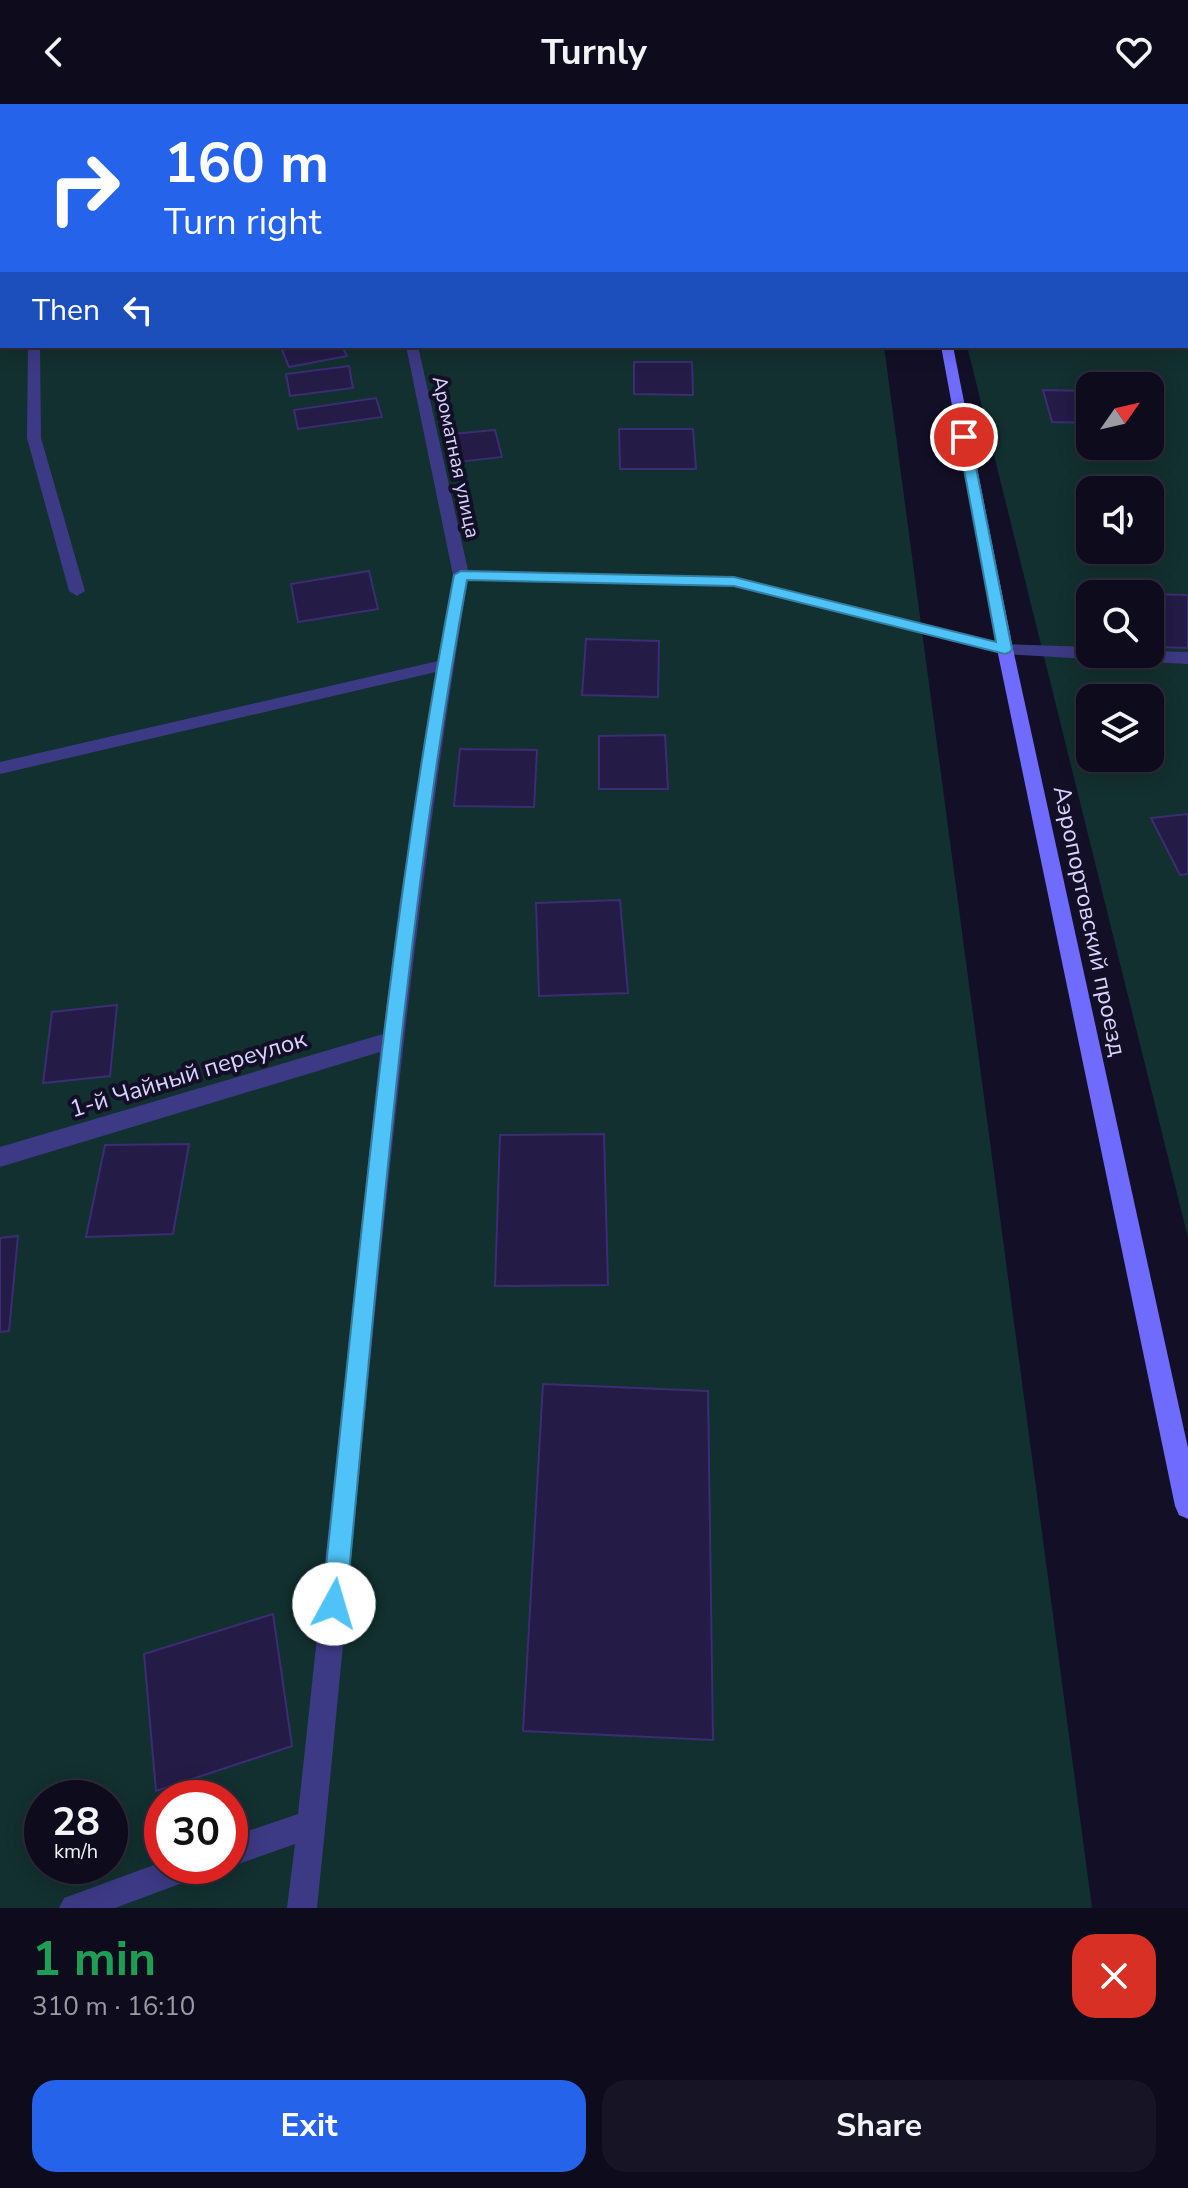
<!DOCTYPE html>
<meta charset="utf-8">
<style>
:root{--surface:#0e0b1c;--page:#171425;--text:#f1f3f6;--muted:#9b9ba3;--line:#2e2b3b;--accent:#2563eb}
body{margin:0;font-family:"Nunito Sans",sans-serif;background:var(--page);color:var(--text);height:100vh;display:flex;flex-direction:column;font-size:30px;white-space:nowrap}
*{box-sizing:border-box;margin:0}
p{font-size:26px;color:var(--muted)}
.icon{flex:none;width:44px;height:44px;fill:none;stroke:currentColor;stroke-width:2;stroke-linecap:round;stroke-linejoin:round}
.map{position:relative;height:1804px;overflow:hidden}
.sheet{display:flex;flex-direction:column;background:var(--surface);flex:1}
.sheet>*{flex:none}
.top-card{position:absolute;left:0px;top:0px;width:1188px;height:244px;box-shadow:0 4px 20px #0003,0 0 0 2px var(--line);background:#2563eb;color:#fff;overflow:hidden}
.needle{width:52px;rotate:56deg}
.buttons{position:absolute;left:1076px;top:268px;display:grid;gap:16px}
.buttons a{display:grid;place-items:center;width:88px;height:88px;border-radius:16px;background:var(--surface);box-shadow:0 4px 20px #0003,0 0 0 2px var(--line);font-size:40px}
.speed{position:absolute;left:24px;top:1676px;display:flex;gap:16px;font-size:40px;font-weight:700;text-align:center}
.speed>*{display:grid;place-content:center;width:104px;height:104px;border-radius:50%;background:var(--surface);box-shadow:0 4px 20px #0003,0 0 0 2px var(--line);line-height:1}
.speed small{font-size:20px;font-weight:400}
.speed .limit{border:12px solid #d22;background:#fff;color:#111}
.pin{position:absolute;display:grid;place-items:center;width:68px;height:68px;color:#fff;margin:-34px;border:4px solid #fff;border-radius:50%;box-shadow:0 2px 8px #0007}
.me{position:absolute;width:88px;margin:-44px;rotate:6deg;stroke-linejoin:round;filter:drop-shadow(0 0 6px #0008)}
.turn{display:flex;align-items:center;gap:28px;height:168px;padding:0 32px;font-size:36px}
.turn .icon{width:104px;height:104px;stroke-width:2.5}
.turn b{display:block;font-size:56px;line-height:68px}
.then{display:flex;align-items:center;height:76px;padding:0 32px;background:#0003;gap:16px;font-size:30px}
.round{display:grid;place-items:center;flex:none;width:84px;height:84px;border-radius:24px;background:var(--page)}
.summary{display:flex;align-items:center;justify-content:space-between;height:136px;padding:0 32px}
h1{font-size:48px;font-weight:700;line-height:60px;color:#1e9e55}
.action{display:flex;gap:16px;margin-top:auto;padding:16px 32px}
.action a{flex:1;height:92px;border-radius:24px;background:var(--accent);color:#fff;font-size:32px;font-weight:700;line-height:92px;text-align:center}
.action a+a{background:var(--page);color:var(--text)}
header{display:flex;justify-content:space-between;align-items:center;height:104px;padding:0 32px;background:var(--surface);font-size:36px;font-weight:700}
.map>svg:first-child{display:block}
</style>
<header><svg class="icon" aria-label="back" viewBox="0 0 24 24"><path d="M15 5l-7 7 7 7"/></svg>Turnly<svg class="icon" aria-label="heart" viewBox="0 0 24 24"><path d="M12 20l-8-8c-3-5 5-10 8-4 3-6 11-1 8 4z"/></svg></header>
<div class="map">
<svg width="1188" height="1804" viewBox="0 0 1188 1804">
<rect width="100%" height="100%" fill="#130f26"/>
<g fill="#12302f" fill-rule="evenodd">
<path d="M0 0H852L2 2V242H884L1092 1804H0ZM42 1694H110V1762H42ZM162 1694H230V1762H162Z"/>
<path d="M908 0H1188V1134L967 242H1186V2ZM1090 282H1150V342H1090ZM1090 386H1150V446H1090ZM1090 490H1150V550H1090ZM1090 594H1150V654H1090Z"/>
</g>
<g fill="#241b47" stroke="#3b2d73" stroke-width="2">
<polygon points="304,242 342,242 347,252 289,263 282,246"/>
<polygon points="634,258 692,258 693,291 634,290"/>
<polygon points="349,262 353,284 290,292 286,270"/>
<polygon points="1043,286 1090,287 1090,319 1052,318"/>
<polygon points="376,294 382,313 298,325 294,306"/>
<polygon points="619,325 693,325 696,365 620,365"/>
<polygon points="495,326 502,353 458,358 452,330"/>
<polygon points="369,467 378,505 298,518 291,480"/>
<polygon points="1150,490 1188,491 1188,544 1157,543 1150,522"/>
<polygon points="586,535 659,537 658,593 582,591"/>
<polygon points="665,631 668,685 599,685 599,632"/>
<polygon points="460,645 537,646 534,703 454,702"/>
<polygon points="1188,710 1188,770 1180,771 1151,714"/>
<polygon points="620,796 628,889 539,892 536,799"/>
<polygon points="117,901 110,972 43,979 52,908"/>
<polygon points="604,1030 608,1181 495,1182 500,1031"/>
<polygon points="189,1040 173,1130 86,1133 105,1041"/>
<polygon points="18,1132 9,1227 0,1228 0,1134"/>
<polygon points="543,1280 708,1287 713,1636 523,1627"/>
<polygon points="273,1510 292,1642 156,1687 144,1550"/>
</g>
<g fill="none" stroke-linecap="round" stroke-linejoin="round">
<g fill="#3d3a85" fill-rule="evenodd">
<polygon points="6,0 26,0 5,2"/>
<polygon points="383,0 394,0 382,2"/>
<rect x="1186" y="12" width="2" height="6"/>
<rect x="1186" y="224" width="2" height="8"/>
<polygon points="28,242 40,242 41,334 85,487 77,492 69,487 27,334"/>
<path d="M406 242H418L468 466 734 473 1005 540 1090 543V550H1098L1090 555 1005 550 734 483 468 476C394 916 363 1361 317 1804H287L295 1740 230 1763V1733L298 1710 380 948 0 1063V1043L383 930 399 802 436 568 0 670V658L438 557 453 471Z"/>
<polygon points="1150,547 1188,548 1188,560 1110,556 1102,550 1150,550"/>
<polygon points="162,1758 162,1762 206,1762 201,1772 115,1804 59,1804 64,1794"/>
</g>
<g fill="#6f6bff" fill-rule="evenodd">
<polygon points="888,0 898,0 899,2 889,2"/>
<polygon points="941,242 953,242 1013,545 1188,1344 1188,1415 1179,1411 1175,1402 997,545"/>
</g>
</g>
<path fill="#4fc3f7" stroke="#337fa1" stroke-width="2" d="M964 329 970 333 1012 545 1010 548 1005 550 734 482 467 476C405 814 379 1158 346 1500L343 1508 334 1512 326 1508 322 1500C359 1156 389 811 454 471L461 467 734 473 996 538 958 333Z"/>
<g text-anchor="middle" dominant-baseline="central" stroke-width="8" stroke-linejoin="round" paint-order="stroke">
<g font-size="20" fill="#d9d4ff" stroke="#130f26">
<text transform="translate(456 353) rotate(78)">Ароматная улица</text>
</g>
<g font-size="24" fill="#d9d4ff" stroke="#130f26">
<text transform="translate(1090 817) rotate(78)">Аэропортовский проезд</text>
<text transform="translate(188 970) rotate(-17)">1-й Чайный переулок</text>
</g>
</g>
</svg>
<div class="buttons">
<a><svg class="needle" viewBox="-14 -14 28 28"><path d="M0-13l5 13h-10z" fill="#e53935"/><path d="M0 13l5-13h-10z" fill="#9b9ba3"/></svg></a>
<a><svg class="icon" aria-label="sound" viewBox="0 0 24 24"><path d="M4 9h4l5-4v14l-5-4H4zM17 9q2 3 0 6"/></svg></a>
<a><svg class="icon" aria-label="search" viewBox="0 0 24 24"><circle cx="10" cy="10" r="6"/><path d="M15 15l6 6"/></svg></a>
<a><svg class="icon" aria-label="layers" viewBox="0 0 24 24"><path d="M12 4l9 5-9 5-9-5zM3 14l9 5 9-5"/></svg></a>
</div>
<div class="speed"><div>28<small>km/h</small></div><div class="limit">30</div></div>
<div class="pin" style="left:964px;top:333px;background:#d93025"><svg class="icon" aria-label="arrive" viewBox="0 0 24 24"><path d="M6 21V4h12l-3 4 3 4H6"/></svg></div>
<svg class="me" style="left:334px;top:1500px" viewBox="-20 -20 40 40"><circle r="19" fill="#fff"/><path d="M0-13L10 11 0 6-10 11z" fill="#4fc3f7"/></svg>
<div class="top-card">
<div class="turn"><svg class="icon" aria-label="right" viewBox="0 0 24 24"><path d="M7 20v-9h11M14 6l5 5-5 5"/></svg><div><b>160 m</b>Turn right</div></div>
<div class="then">Then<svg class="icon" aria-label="left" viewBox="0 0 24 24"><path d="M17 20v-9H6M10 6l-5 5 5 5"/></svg></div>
</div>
</div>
<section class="sheet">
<div class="summary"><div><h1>1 min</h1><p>310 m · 16:10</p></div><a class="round" style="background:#d93025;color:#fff"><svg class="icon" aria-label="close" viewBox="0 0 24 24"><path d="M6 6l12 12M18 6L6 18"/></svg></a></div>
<div class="action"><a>Exit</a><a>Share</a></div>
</section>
